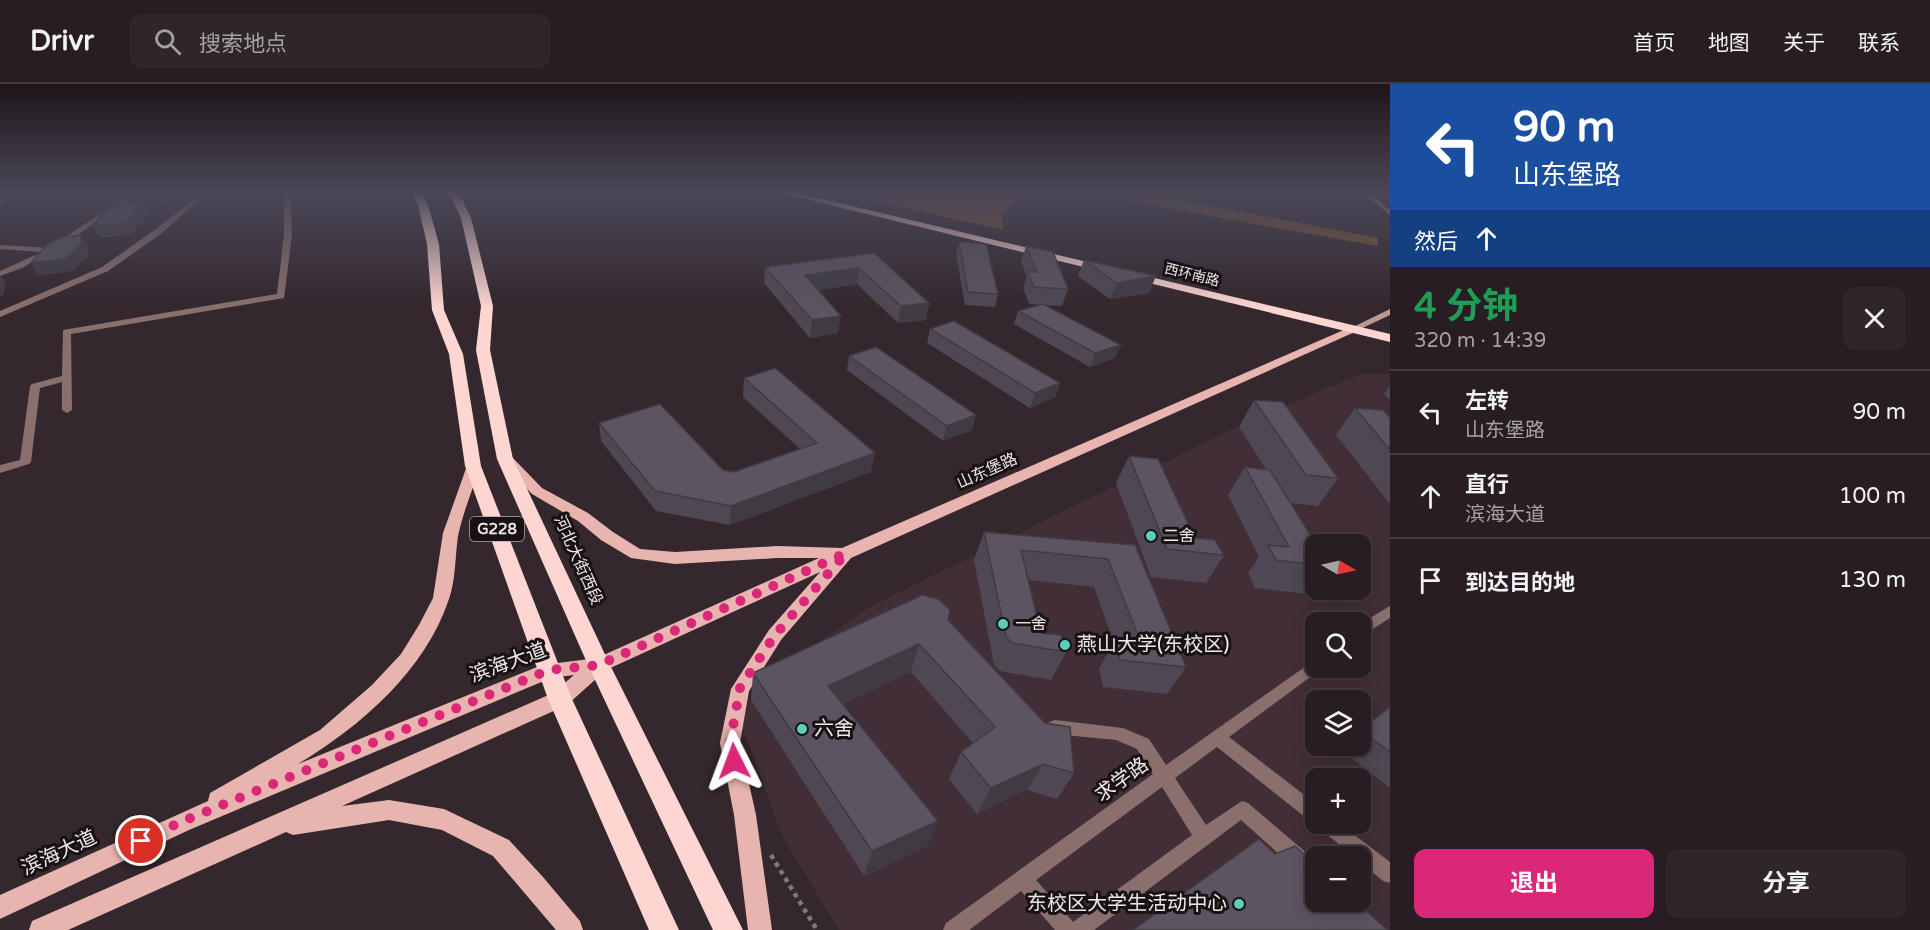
<!DOCTYPE html>
<html lang="zh">
<meta charset="utf-8">
<style>
:root{--surface:#271d22;--page:#2f262a;--text:#f1f3f6;--muted:#a4a2a5;--line:#433b40;--accent:#db2777}
body{margin:0;font-family:"Varela Round","Noto Sans SC",sans-serif;background:var(--page);color:var(--text);height:100vh;display:flex;flex-direction:column;font-size:22px;white-space:nowrap}
*{box-sizing:border-box;margin:0}
p{font-size:20px;color:var(--muted)}
.icon{flex:none;width:33px;height:33px;fill:none;stroke:currentColor;stroke-width:2;stroke-linecap:round;stroke-linejoin:round}
.map{position:relative;flex:1;overflow:hidden}
.sheet{display:flex;flex-direction:column;background:var(--surface);width:540px}
.sheet>*{flex:none}
.guide{background:#1a4fa0;color:#fff;overflow:hidden}
.needle{width:39px;rotate:99deg}
.tools{position:absolute;left:1305px;top:450px;display:grid;gap:12px}
.tools a{display:grid;place-items:center;width:66px;height:66px;border-radius:12px;background:var(--surface);box-shadow:0 3px 15px #0003,0 0 0 2px var(--line);font-size:30px}
.pin{position:absolute;display:grid;place-items:center;width:51px;height:51px;color:#fff;margin:-26px;border:3px solid #fff;border-radius:50%;box-shadow:0 2px 6px #0007}
.me{position:absolute;width:66px;margin:-33px;rotate:357deg;stroke-linejoin:round;filter:drop-shadow(0 0 4px #0008)}
.turn{display:flex;align-items:center;gap:21px;height:126px;padding:0 24px;font-size:27px}
.turn .icon{width:78px;height:78px;stroke-width:2.5}
.turn b{display:block;font-size:42px;line-height:51px}
.then{display:flex;align-items:center;height:57px;padding:0 24px;background:#0003;gap:12px;font-size:22px}
.round{display:grid;place-items:center;flex:none;width:63px;height:63px;border-radius:12px;background:var(--page)}
.headline{display:flex;align-items:center;justify-content:space-between;height:102px;padding:0 24px}
h1{font-size:36px;font-weight:700;line-height:45px;color:#1e9e55}
.cta{display:flex;gap:12px;margin-top:auto;padding:12px 24px}
.cta a{flex:1;height:69px;border-radius:12px;background:var(--accent);color:#fff;font-size:24px;font-weight:700;line-height:69px;text-align:center}
.cta a+a{background:var(--page);color:var(--text)}
ul{padding:0;list-style:none}
li{display:flex;align-items:center;gap:18px;height:84px;padding:0 24px;border-top:2px solid var(--line)}
li div{flex:1}
li b{display:block;font-size:22px}
li em{font-style:normal}
header{display:flex;align-items:center;gap:36px;box-sizing:border-box;height:84px;padding:0 30px;background:var(--surface);border-bottom:2px solid var(--line)}
header strong{font-size:28px}
nav{display:flex;gap:33px;margin-inline-start:auto;font-size:21px}
.search{width:420px;height:54px;background:var(--page);display:flex;align-items:center;gap:15px;box-sizing:border-box;padding:0 21px;border-radius:12px;color:var(--muted);font-size:22px}
main{display:flex;flex:1;min-height:0}
.map>svg:first-child{display:block}
</style>
<header>
<strong>Drivr</strong>
<div class="search"><svg class="icon" aria-label="search" viewBox="0 0 24 24"><circle cx="10" cy="10" r="6"/><path d="M15 15l6 6"/></svg>搜索地点</div>
<nav><a>首页</a><a>地图</a><a>关于</a><a>联系</a></nav>
</header>
<main>
<div class="map">
<svg width="1390" height="846" viewBox="0 0 1390 846">
<rect width="100%" height="100%" fill="#34272d"/>
<path fill="#422e37" fill-rule="evenodd" d="M1360 290H1390V846H839L783 754 742 642 755 601 871 522 1240 341ZM1316 460H1360V506H1316ZM1316 538H1360V584H1316ZM1316 616H1360V662H1316ZM1316 694H1360V740H1316ZM1316 772H1360V818H1316Z"/>
<g fill="#7a5230">
<polygon points="832,107 1012,107 1025,110 1002,130 1003,146"/>
<polygon points="1071,107 1134,107 1378,154 1378,162"/>
</g>
<g fill="none" stroke-linecap="round" stroke-linejoin="round">
<polyline stroke="#83787c" stroke-width="4.5" stroke-dasharray="4.5 4.5" stroke-linecap="butt" points="771,771 817,846"/>
<g fill="#8a706d" fill-rule="evenodd">
<polygon points="18,107 25,107 0,119 0,115"/>
<polygon points="134,107 141,107 57,165 22,184 0,192 0,187 42,168 0,165 0,161 49,164"/>
<polygon points="199,107 205,107 198,117 162,149 108,187 0,233 0,227 102,183 156,145 194,115"/>
<polygon points="284,107 290,107 292,151 284,214 71,250 72,326 67,329 62,326 62,298 40,304 31,378 29,380 0,389 0,381 20,376 30,302 32,300 62,292 63,246 277,210 284,151"/>
<polygon points="1390,522 1390,534 1360,553 1360,540"/>
<path d="M1316 575V584H1322L1321 585 1229 653 1316 720V739L1310 737 1217 663 1175 694 1206 741 1242 717 1248 719 1316 777V799L1309 797 1241 736 1094 846H1055L1021 807 969 846H943L946 839 1153 690 1137 665 1116 656 1055 650 1049 648 1047 643 1049 638 1055 636 1123 644 1149 655 1166 681ZM1162 703 1192 751 1073 838 1036 796Z"/>
<polygon points="1318,740 1340,740 1390,778 1390,799 1383,797 1360,778 1360,772 1354,772 1321,746"/>
</g>
<g fill="#bf9692" fill-rule="evenodd">
<polygon points="1360,107 1367,107 1390,126 1390,131"/>
<polygon points="1390,225 1390,231 1356,247 1353,248 1349,245"/>
</g>
<path fill="#e8b4af" fill-rule="evenodd" d="M1353 242 1357 243V247L851 474 781 556 749 607 740 659 756 731 772 846H748L734 731 720 659 731 605 769 546 820 488 606 586 567 621 342 722 389 716 444 725 509 756 543 793 580 837 583 846H556L493 772 442 746 389 736 293 751 286 748 68 846H29L32 837 553 609 574 591 551 594 189 746 0 835V811L208 717 210 709 320 646 372 601 401 570 419 541 433 514 443 449 468 379 473 378 480 382C473 405 463 428 458 452 455 472 456 495 449 515 425 587 361 642 298 680L542 581 597 574 819 474H777L675 480 631 474 601 456 578 437 532 410 501 378 499 375 501 372H511L542 404 588 429 613 448 640 465 675 468 777 462 842 464Z"/>
<g fill="#fdd6d2" fill-rule="evenodd">
<polygon points="411,107 421,107 428,121 439,160 444,226 463,270 481,382 572,615 679,846 649,846 548,615 465,382 449,270 432,226 427,160 418,121"/>
<polygon points="448,107 458,107 471,134 493,222 490,266 513,375 610,581 743,846 713,846 588,581 497,375 476,266 481,222 461,134"/>
<polygon points="773,107 789,107 1390,250 1390,258"/>
</g>
</g>
<g fill="#4f4853">
<polygon points="959,158 998,210 995,223 965,221 956,170"/>
<polygon points="1026,162 1068,205 1062,222 1044,221 1115,274 1090,283 1014,240 1018,227 1042,221 1029,220 1023,204 1027,193 1021,178"/>
<polygon points="874,169 929,219 926,236 898,239 857,200 818,206 838,249 810,254 764,199 765,183"/>
<polygon points="1084,176 1149,209 1110,215 1078,192"/>
<polygon points="930,245 1060,299 1055,313 1030,324 927,259"/>
<polygon points="849,272 972,346 943,357 847,286"/>
<polygon points="744,294 871,388 730,441 656,427 601,357 599,339 723,386 734,388 800,365 743,313"/>
<polygon points="1390,302 1390,316 1384,310"/>
<polygon points="1254,316 1338,394 1318,422 1290,419 1316,460 1316,499 1307,510 1255,504 1248,489 1259,473 1228,411 1245,383 1266,385 1239,343"/>
<polygon points="1355,324 1390,334 1390,420 1336,351"/>
<polygon points="1129,372 1195,454 1224,471 1206,499 1151,493 1116,399"/>
<polygon points="984,448 1135,461 1186,583 1167,610 1103,603 1099,584 1114,559 1094,503 1028,496 1041,549 1066,568 1051,596 1000,587 994,581 974,476"/>
<polygon points="948,536 1074,689 1057,715 1027,706 977,730 949,695 961,668 973,659 911,588 843,620 938,737 927,762 864,792 751,616 753,589"/>
<polygon points="1390,623 1390,704 1340,665 1343,662 1360,662 1360,645"/>
</g>
<g fill="#403b43">
<polygon points="170,107 180,107 180,110 170,121 146,123 149,129 131,151 100,154 93,142 140,122 137,114"/>
<polygon points="81,151 88,163 88,173 72,187 38,192 31,179"/>
<polygon points="859,184 857,200 803,208 805,191"/>
<polygon points="0,191 6,200 3,211 0,214"/>
<polygon points="1156,192 1149,209 1110,215 1117,199"/>
<polygon points="929,219 926,236 898,239 901,222"/>
<polygon points="841,232 838,249 810,254 812,236"/>
<polygon points="1121,261 1115,274 1090,283 1095,269"/>
<polygon points="1060,299 1055,313 1030,324 1035,309"/>
<polygon points="976,331 972,346 943,357 947,342"/>
<polygon points="875,369 871,388 730,441 731,422"/>
<polygon points="919,560 911,588 823,629 828,602"/>
<polygon points="1043,680 1027,706 977,730 991,704"/>
<polygon points="938,737 927,762 864,792 872,767"/>
</g>
<g fill="#5c5460" stroke="#403b43" stroke-width="1.5">
<polygon points="142,107 170,107 166,111 137,114"/>
<polygon points="143,118 125,139 93,142 105,127 119,120"/>
<polygon points="81,151 81,160 65,175 31,179 46,161 62,153"/>
<polygon points="959,158 986,160 998,210 968,208"/>
<polygon points="1026,162 1053,168 1068,205 1034,203 1028,188 1037,188"/>
<polygon points="874,169 929,219 901,222 859,184 805,191 841,232 812,236 765,183"/>
<polygon points="1084,176 1156,192 1117,199"/>
<polygon points="1043,220 1121,261 1095,269 1018,227"/>
<polygon points="954,237 1060,299 1035,309 930,245"/>
<polygon points="876,263 976,331 947,342 849,272"/>
<polygon points="775,284 875,369 731,422 655,407 599,339 660,320 723,386 734,388 817,359 744,294"/>
<polygon points="1254,316 1283,318 1338,394 1306,391"/>
<polygon points="1355,324 1383,326 1390,334 1390,366"/>
<polygon points="1129,372 1158,375 1195,454 1215,456 1224,471 1167,465"/>
<polygon points="1245,383 1270,386 1316,460 1316,481 1276,476 1268,461 1289,463"/>
<polygon points="984,448 1135,461 1186,583 1120,576 1115,556 1141,559 1108,475 1021,466 1041,549 1061,551 1066,568 1012,559 1006,553"/>
<polygon points="922,511 938,515 950,526 948,536 1045,639 1070,643 1074,689 1043,680 991,704 961,668 995,643 919,560 828,602 938,737 872,767 753,589"/>
<polygon points="1390,623 1390,668 1360,646"/>
<polygon points="1259,755 1275,770 1295,762 1316,781 1316,818 1356,818 1388,846 1133,846"/>
</g>
<linearGradient id="sky" x2="0" y2="1"><stop stop-color="#1d1519"/><stop offset="0.48" stop-color="#4a4757"/><stop offset="1" stop-color="#4a4757" stop-opacity="0"/></linearGradient>
<rect width="1390" height="225" fill="url(#sky)"/>
<g fill="none" stroke-linecap="round" stroke-linejoin="round">
<polyline stroke="#db2777" stroke-width="10" stroke-dasharray="0 18" points="141,757 181,738 549,586 599,581 846,469 775,551 740,604 730,659 734,677"/>
</g>
<g fill="#5dceb9" stroke="#181215" stroke-width="2">
<circle cx="1151" cy="452" r="6"/>
<circle cx="1003" cy="540" r="6"/>
<circle cx="1065" cy="561" r="6"/>
<circle cx="802" cy="645" r="6"/>
<circle cx="1239" cy="820" r="6"/>
</g>
<g text-anchor="middle" dominant-baseline="central" stroke-width="6" stroke-linejoin="round" paint-order="stroke">
<g font-size="14" fill="#f0e7ea" stroke="#181215">
<text transform="translate(1192 191) rotate(14)">西环南路</text>
</g>
<rect fill="#181215" stroke="#afa7aa" stroke-width="1.5" x="470" y="433" width="54" height="24" rx="4.5"/>
<g font-size="15" font-weight="bold" fill="#f0e7ea">
<text x="497" y="445">G228</text>
</g>
<g font-size="16" fill="#f0e7ea" stroke="#181215">
<text transform="translate(987 387) rotate(-24)">山东堡路</text>
<text transform="translate(578 476) rotate(66)">河北大街西段</text>
</g>
<g font-size="16" fill="#f0e7ea" stroke="#181215" text-anchor="start">
<text x="1163" y="452">二舍</text>
<text x="1015" y="540">一舍</text>
</g>
<g font-size="20" fill="#f0e7ea" stroke="#181215" text-anchor="start">
<text x="1077" y="561">燕山大学(东校区)</text>
<text x="814" y="645">六舍</text>
<text x="1227" y="820" text-anchor="end">东校区大学生活动中心</text>
</g>
<g font-size="20" fill="#f0e7ea" stroke="#181215">
<text transform="translate(508 579) rotate(-20)">滨海大道</text>
<text transform="translate(1122 696) rotate(-36)">求学路</text>
<text transform="translate(59 769) rotate(-25)">滨海大道</text>
</g>
</g>
</svg>
<div class="tools">
<a><svg class="needle" viewBox="-14 -14 28 28"><path d="M0-13l5 13h-10z" fill="#e53935"/><path d="M0 13l5-13h-10z" fill="#a4a2a5"/></svg></a>
<a><svg class="icon" aria-label="search" viewBox="0 0 24 24"><circle cx="10" cy="10" r="6"/><path d="M15 15l6 6"/></svg></a>
<a><svg class="icon" aria-label="layers" viewBox="0 0 24 24"><path d="M12 4l9 5-9 5-9-5zM3 14l9 5 9-5"/></svg></a>
<a>+</a>
<a>−</a>
</div>
<div class="pin" style="left:141px;top:757px;background:#d93025"><svg class="icon" aria-label="arrive" viewBox="0 0 24 24"><path d="M6 21V4h12l-3 4 3 4H6"/></svg></div>
<svg class="me" style="left:734px;top:677px" viewBox="-20 -20 40 40"><path d="M0-17L14 15 0 8-14 15z" fill="#db2777" stroke="#fff" stroke-width="4"/></svg>
</div>
<section class="sheet">
<div class="guide">
<div class="turn"><svg class="icon" aria-label="left" viewBox="0 0 24 24"><path d="M17 20v-9H6M10 6l-5 5 5 5"/></svg><div><b>90 m</b>山东堡路</div></div>
<div class="then">然后<svg class="icon" aria-label="ahead" viewBox="0 0 24 24"><path d="M12 20V5M6 11l6-6 6 6"/></svg></div>
</div>
<div class="headline"><div><h1>4 分钟</h1><p>320 m · 14:39</p></div><a class="round"><svg class="icon" aria-label="close" viewBox="0 0 24 24"><path d="M6 6l12 12M18 6L6 18"/></svg></a></div>
<ul>
<li><svg class="icon" aria-label="left" viewBox="0 0 24 24"><path d="M17 20v-9H6M10 6l-5 5 5 5"/></svg><div><b>左转</b><p>山东堡路</p></div><em>90 m</em></li>
<li><svg class="icon" aria-label="ahead" viewBox="0 0 24 24"><path d="M12 20V5M6 11l6-6 6 6"/></svg><div><b>直行</b><p>滨海大道</p></div><em>100 m</em></li>
<li><svg class="icon" aria-label="arrive" viewBox="0 0 24 24"><path d="M6 21V4h12l-3 4 3 4H6"/></svg><div><b>到达目的地</b></div><em>130 m</em></li>
</ul>
<div class="cta"><a>退出</a><a>分享</a></div>
</section>
</main>
